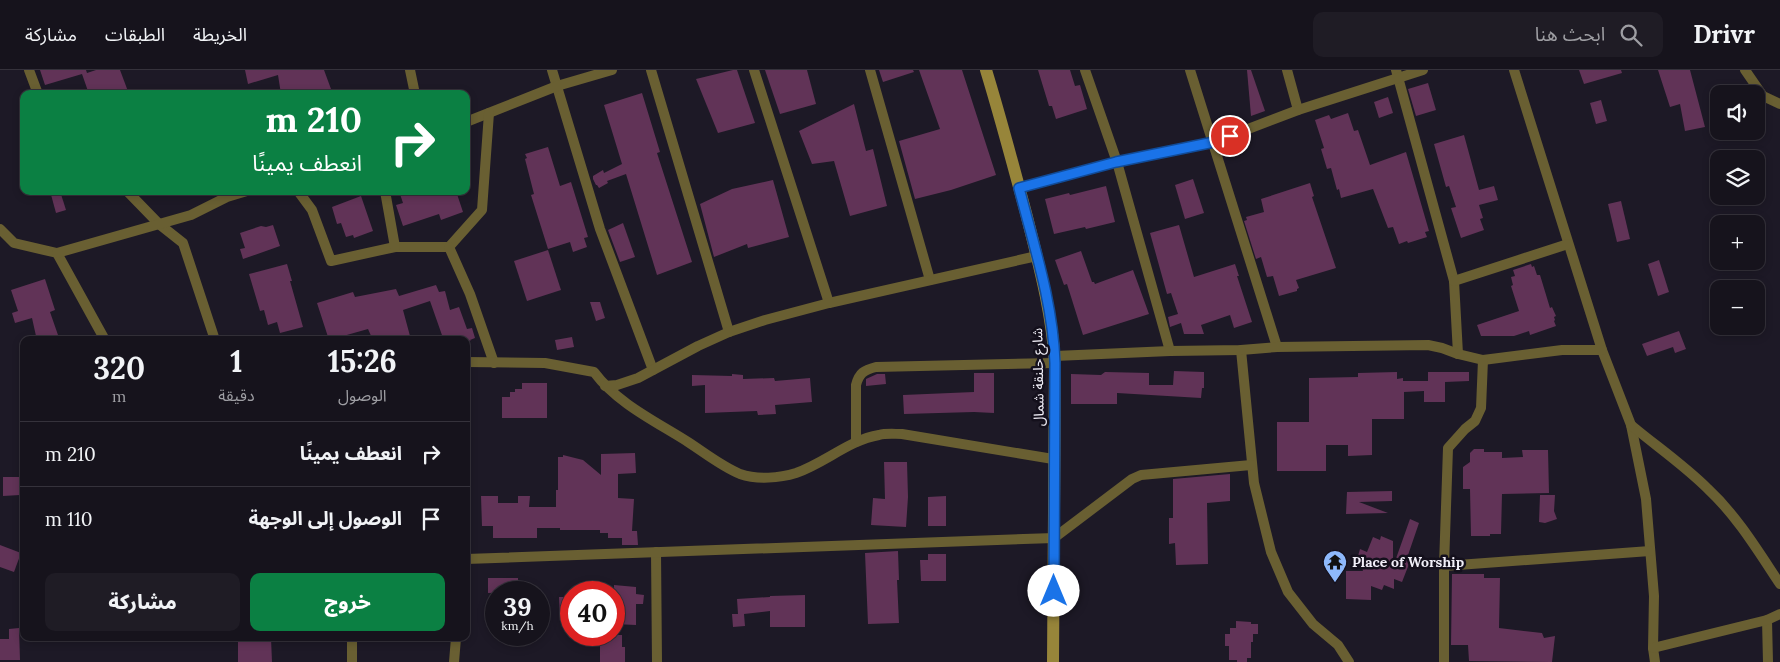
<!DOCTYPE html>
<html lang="ar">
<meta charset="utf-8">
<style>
:root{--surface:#16131c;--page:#1f1c25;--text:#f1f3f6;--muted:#9e9ea3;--line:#35323b;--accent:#0b8043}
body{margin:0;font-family:Lora,"Noto Sans Arabic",serif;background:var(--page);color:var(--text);direction:rtl;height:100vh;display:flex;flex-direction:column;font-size:19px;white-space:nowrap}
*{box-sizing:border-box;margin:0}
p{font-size:16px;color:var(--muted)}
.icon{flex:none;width:28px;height:28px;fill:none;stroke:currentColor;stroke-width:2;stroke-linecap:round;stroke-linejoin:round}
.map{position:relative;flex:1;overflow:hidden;direction:ltr}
.sheet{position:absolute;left:20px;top:266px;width:450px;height:305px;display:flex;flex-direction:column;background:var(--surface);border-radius:10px;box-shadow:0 2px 8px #0003,0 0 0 1px var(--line);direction:rtl}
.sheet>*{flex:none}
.guide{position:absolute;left:20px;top:20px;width:450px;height:105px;border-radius:10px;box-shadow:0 2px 8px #0003,0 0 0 1px var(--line);direction:rtl;background:#0b8043;color:#fff;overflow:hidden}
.fabs{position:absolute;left:1710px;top:15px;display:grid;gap:10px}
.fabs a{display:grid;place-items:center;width:55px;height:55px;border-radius:10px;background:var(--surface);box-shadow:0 2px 8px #0003,0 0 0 1px var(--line);font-size:25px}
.speed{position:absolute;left:485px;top:511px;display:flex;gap:10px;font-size:25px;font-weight:700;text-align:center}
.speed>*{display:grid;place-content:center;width:65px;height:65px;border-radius:50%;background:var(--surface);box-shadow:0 2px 8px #0003,0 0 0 1px var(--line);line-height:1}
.speed small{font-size:12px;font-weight:400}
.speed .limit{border:8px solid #d22;background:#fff;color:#111}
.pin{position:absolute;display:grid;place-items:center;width:42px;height:42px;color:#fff;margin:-21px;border:2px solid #fff;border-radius:50%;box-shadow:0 1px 5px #0007}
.me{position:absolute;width:55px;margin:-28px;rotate:0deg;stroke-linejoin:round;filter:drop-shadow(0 0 4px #0008)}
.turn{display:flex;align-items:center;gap:18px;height:105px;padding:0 25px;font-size:22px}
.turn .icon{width:65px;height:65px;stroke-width:2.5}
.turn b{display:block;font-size:35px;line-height:42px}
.eta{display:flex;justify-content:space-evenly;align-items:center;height:85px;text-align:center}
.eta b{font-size:30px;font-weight:800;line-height:35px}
.button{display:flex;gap:10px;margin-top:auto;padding:10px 25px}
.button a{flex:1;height:58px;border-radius:10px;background:var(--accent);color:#fff;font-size:20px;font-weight:800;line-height:58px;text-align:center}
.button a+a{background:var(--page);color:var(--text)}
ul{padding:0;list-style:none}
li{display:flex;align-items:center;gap:15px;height:65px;padding:0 25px;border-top:1px solid var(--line)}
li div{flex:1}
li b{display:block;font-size:19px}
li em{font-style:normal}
header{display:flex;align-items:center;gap:30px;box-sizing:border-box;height:70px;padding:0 25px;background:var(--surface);border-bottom:1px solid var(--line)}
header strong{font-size:24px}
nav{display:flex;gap:28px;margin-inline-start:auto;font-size:18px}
.search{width:350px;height:45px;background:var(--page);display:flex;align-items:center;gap:12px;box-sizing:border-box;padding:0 18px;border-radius:10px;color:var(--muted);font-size:19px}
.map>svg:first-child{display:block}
</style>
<header>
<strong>Drivr</strong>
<div class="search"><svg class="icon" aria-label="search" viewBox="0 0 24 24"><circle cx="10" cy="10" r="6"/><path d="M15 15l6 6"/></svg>ابحث هنا</div>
<nav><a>الخريطة</a><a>الطبقات</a><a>مشاركة</a></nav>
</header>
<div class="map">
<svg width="1780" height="592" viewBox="0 0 1780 592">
<rect width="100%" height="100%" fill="#1d1926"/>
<g fill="#613357">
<polygon points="40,0 86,0 87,3 96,0 120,0 129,24 89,24 82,4 45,15"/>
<polygon points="245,0 324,0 331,19 314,24 296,24 295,20 288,21 288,24 281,24 278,5 248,14"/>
<polygon points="733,0 737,0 755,53 718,63 696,9"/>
<polygon points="765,0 807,0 816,34 780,44"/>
<polygon points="879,0 913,0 914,2 883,12"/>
<polygon points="919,0 962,0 996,105 951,120 915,129 899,71 940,59"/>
<polygon points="1038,0 1070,0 1075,16 1080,15 1087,39 1056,49 1052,36 1049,36"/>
<polygon points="1247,0 1251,0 1265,41 1251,46"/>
<polygon points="1579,0 1621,0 1622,3 1584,14"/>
<polygon points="1658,0 1690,0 1705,57 1685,61 1680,34 1670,37"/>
<polygon points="1428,13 1436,40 1416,46 1408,19"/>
<polygon points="642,23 660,82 657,83 692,192 657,205 626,104 607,111 608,113 599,118 597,115 596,115 593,109 593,106 603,100 604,103 622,94 604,35"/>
<polygon points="1388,27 1393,43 1379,48 1374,32"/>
<polygon points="1601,30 1607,51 1596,54 1590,33"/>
<polygon points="854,34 866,81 873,79 887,136 850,146 834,91 812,94 799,61"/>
<polygon points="1348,43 1354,61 1358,60 1370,95 1406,82 1429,161 1425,162 1427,167 1408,173 1407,171 1399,174 1393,157 1388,158 1373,119 1341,128 1339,119 1337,120 1331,98 1327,99 1321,79 1324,78 1315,50 1329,45 1331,49"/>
<polygon points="1464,65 1479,120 1494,116 1498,130 1479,135 1483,148 1480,149 1484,160 1461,168 1451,138 1456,137 1449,116 1446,117 1434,74"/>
<polygon points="548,77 560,116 571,112 588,167 584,168 587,177 573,182 570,172 548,179 531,125 534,124 525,89 527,88 525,84"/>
<polygon points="1193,109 1204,143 1185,149 1175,115"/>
<polygon points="773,110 789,167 748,178 747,174 714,187 700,134 732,119"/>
<polygon points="1310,113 1314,126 1312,127 1336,198 1296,210 1299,218 1297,219 1297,221 1279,226 1273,206 1267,207 1261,187 1256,189 1244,151 1247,150 1246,147 1264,142 1261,129"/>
<polygon points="1106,116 1115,152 1086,159 1085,157 1054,164 1045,129 1069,123 1070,125"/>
<polygon points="50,121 60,121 66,140 56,143"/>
<polygon points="399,121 456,121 463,142 441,150 439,144 403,156 396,135 403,133"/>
<polygon points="361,126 373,161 354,168 353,165 346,167 341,153 337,154 332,137"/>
<polygon points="1621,131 1630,169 1617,172 1608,134"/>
<polygon points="623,153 635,187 620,192 608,160"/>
<polygon points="273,155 280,176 243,189 240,179 245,178 240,163 261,156 266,157"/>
<polygon points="1179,155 1194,207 1235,194 1239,206 1237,206 1252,252 1234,258 1230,245 1201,255 1204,264 1184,264 1181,253 1170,257 1168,247 1178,244 1171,223 1167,224 1150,163"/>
<polygon points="548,180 561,220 527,231 514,191"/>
<polygon points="1081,181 1092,212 1094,212 1095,214 1133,200 1149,244 1083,265 1067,214 1064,215 1055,190"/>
<polygon points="1659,190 1669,222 1658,226 1648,194"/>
<polygon points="287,194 292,211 290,211 303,257 280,263 277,252 268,255 264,240 260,241 249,204"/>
<polygon points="1531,194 1532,197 1534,196 1537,205 1540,205 1550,238 1552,237 1556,246 1554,247 1555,250 1554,251 1556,256 1530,265 1529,261 1514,266 1481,266 1477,255 1519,241 1511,216 1513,215 1511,207 1515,206 1513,200"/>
<polygon points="45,209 55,240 50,242 58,265 36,266 32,248 15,253 12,243 18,241 11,220"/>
<polygon points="436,215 439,222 445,221 450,240 459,237 467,259 472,258 475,268 470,270 471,271 449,266 443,268 430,231 403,240 410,266 391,269 390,266 372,268 368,259 329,270 317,233 353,222 355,227 396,219 399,226"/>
<polygon points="590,232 600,232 605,248 596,251"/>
<polygon points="1679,261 1686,279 1675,283 1673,277 1647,286 1642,274"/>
<polygon points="572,267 574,277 557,280 555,270"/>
<polygon points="1174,301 1204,302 1204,318 1202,318 1201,328 1117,323 1117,334 1071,334 1071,304 1101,305 1105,302 1149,303 1149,315 1173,315"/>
<polygon points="1397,302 1397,309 1403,308 1403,311 1428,311 1428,302 1469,302 1469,311 1445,312 1445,332 1424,332 1424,321 1404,322 1404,349 1372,349 1372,385 1348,386 1348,375 1326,375 1326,401 1277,401 1277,352 1309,352 1309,308 1358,307 1358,303"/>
<polygon points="974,303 994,303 994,343 974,342 904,344 903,325 974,322"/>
<polygon points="732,304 743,305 743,309 774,308 775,311 810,308 812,332 775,335 776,344 758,345 757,341 705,343 705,315 692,316 692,305 732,306"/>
<polygon points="877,304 885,304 886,314 866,316 866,309"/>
<polygon points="522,313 547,313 547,348 502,348 502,327 510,327 510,322 515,322 515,319 522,319"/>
<polygon points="1474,379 1484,379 1484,382 1502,382 1502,388 1523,387 1522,380 1548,380 1549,423 1502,424 1501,464 1490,464 1490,466 1471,466 1470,419 1463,419 1463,397 1470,392 1470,383"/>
<polygon points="635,383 636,403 618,404 618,428 634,429 632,461 637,461 638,475 622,475 622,468 608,468 608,463 600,463 600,460 560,460 560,458 537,458 537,468 493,468 493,456 482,456 481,426 498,426 498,433 518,433 518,426 530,426 529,437 556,437 556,420 558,420 558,387 563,387 563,385 583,390 601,405 601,384"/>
<polygon points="884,392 907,392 908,427 906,457 871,455 873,428 885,429"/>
<polygon points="1230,404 1230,431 1207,433 1208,494 1176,495 1175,473 1169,474 1169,448 1173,448 1173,409"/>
<polygon points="3,407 20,407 20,425 3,426"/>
<polygon points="1392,421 1392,431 1359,432 1388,443 1346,444 1347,422"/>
<polygon points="1540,425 1555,425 1554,441 1557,449 1545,453 1539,452"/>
<polygon points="946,426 946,456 928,456 928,427"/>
<polygon points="1410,449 1419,453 1407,488 1411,489 1402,512 1394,509 1394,519 1384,515 1382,520 1371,516 1371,530 1346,529 1346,501 1363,501 1358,486 1360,479 1367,482 1373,467 1380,470 1381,466 1393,471 1393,497"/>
<polygon points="0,475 21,483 14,502 0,497"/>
<polygon points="898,481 899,510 897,510 899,553 868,554 865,483"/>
<polygon points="928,484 946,484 946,511 921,511 920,490 928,490"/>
<polygon points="1452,504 1484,504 1484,508 1500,508 1499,558 1542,563 1544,568 1555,566 1552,592 1469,591 1468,575 1451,575"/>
<polygon points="488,508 518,508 518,522 488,523"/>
<polygon points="614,515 636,517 636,524 644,525 643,534 636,534 636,555 614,554"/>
<polygon points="805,525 805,557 770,557 770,541 744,544 745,556 733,557 732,544 738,544 737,529 770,527 770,526"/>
<polygon points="559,527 571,527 571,550 560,550"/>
<polygon points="1236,551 1251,552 1251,554 1258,554 1258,564 1253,564 1253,572 1251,572 1251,588 1247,588 1247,592 1237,592 1237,590 1229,590 1229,576 1225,576 1225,564 1230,564 1230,558 1236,558"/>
<polygon points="19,558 20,590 0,590 0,569 9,569 9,559"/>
<polygon points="600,565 622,565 622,577 625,577 625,592 600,592"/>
<polygon points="238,568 271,568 272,592 238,592"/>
</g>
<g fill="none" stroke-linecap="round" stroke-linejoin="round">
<g stroke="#695f32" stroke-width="10">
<polyline points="29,0 38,24"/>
<polyline points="410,0 415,24"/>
<polyline points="552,0 600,159 653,300"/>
<polyline points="651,0 729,262"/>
<polyline points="754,0 829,233"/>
<polyline points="870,0 930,210"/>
<polyline points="1085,0 1117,92 1170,281"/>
<polyline points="1190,0 1277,277"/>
<polyline points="1287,0 1298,40"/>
<polyline points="1396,0 1454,211 1458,284"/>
<polyline points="1514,0 1602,280 1631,355 1646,429 1654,526 1653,578 1655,592"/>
<polyline points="1745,0 1763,26 1780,34"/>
<polyline points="466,52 557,16 612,0"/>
<polyline points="1019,118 1117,92 1214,72 1298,40 1423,0"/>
<polyline points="127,121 159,154 183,173 215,270"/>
<polyline points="298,121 312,140 331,191 395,177 449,177 482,140 489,43"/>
<polyline points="385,121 395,177"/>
<polyline points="0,159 14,173 57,183 105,270"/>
<polyline points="449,177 470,224 494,293"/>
<polyline points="57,183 191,145 227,127 247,121"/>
<polyline points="1454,211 1568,174"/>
<polyline points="1241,280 1254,413 1271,482 1288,522 1313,554 1338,575 1349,592"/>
<polyline points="1055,286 1170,281 1241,280 1277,277 1428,275 1442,278 1458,284 1483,290 1562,280 1602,280"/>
<path d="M466 292 545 293 594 302C618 334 655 351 688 372 705 383 721 396 740 404 757 410 780 408 796 403 825 393 849 370 879 365 886 363 894 364 902 364L1053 389"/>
<polyline points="605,316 617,315 638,308 698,276 729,262 765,250 829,233 1037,186"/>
<path d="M1631 355C1656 376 1684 395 1708 419 1737 446 1758 481 1780 514"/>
<path d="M856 372V315C859 303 864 300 876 297L1055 293"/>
<polyline points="656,482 657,592"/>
<polyline points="466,489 1054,468 1132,409 1141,405 1251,395"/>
<polyline points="1444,496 1650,481"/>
<polyline points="1767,550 1768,592"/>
<polyline points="352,568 352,592"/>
<polyline points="1653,578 1767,550 1780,544"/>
<polyline points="454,592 456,568"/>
<polyline points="1444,592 1444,496 1448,378 1465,359 1475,351 1481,338 1483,290"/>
</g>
<path stroke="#97853a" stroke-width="12" d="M986 0C1001 49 1014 98 1027 147 1039 195 1052 243 1055 293L1053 592"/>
</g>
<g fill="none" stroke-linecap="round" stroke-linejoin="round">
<g stroke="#114b97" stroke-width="12">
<path id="route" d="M1054 521 1055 293C1053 233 1034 176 1019 118L1116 92 1214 72 1230 66"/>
</g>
<use href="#route" stroke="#1a73e8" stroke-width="9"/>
</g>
<defs>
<g id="temple-pin" transform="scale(1.25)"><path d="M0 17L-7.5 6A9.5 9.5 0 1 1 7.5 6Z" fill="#8eb9fc" stroke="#14101c"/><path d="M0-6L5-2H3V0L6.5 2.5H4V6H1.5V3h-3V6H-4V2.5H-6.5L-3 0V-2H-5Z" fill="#111"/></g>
</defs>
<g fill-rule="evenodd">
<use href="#temple-pin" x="1335" y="492"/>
</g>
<g text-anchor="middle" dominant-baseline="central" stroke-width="5" stroke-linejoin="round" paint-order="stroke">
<g font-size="14" fill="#f1eff8" stroke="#14101c">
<text transform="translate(1038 307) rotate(-91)">شارع حلنقة شمال</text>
</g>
<g font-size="14" font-weight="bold" fill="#f1eff8" stroke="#14101c" text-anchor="start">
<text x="1352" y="492">Place of Worship</text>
</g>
</g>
</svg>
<div class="fabs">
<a><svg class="icon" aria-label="sound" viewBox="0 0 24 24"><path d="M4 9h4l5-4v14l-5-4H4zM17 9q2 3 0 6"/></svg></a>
<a><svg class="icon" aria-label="layers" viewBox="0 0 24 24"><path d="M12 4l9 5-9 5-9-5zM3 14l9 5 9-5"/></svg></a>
<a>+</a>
<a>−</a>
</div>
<div class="speed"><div>39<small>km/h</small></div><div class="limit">40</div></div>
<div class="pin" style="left:1230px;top:66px;background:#d93025"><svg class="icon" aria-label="arrive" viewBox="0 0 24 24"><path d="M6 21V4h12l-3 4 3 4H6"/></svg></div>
<svg class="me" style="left:1054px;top:521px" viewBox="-20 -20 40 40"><circle r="19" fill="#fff"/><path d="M0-13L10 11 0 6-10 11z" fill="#1a73e8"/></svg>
<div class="guide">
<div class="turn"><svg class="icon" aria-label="right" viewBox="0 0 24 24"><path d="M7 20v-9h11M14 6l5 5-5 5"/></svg><div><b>210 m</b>انعطف يمينًا</div></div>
</div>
<section class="sheet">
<div class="eta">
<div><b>15:26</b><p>الوصول</p></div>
<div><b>1</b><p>دقيقة</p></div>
<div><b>320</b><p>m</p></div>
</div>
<ul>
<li><svg class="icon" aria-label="right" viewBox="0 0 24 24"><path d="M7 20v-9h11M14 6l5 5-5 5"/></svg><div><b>انعطف يمينًا</b></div><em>210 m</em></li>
<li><svg class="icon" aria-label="arrive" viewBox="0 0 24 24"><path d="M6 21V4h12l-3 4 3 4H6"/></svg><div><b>الوصول إلى الوجهة</b></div><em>110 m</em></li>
</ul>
<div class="button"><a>خروج</a><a>مشاركة</a></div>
</section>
</div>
